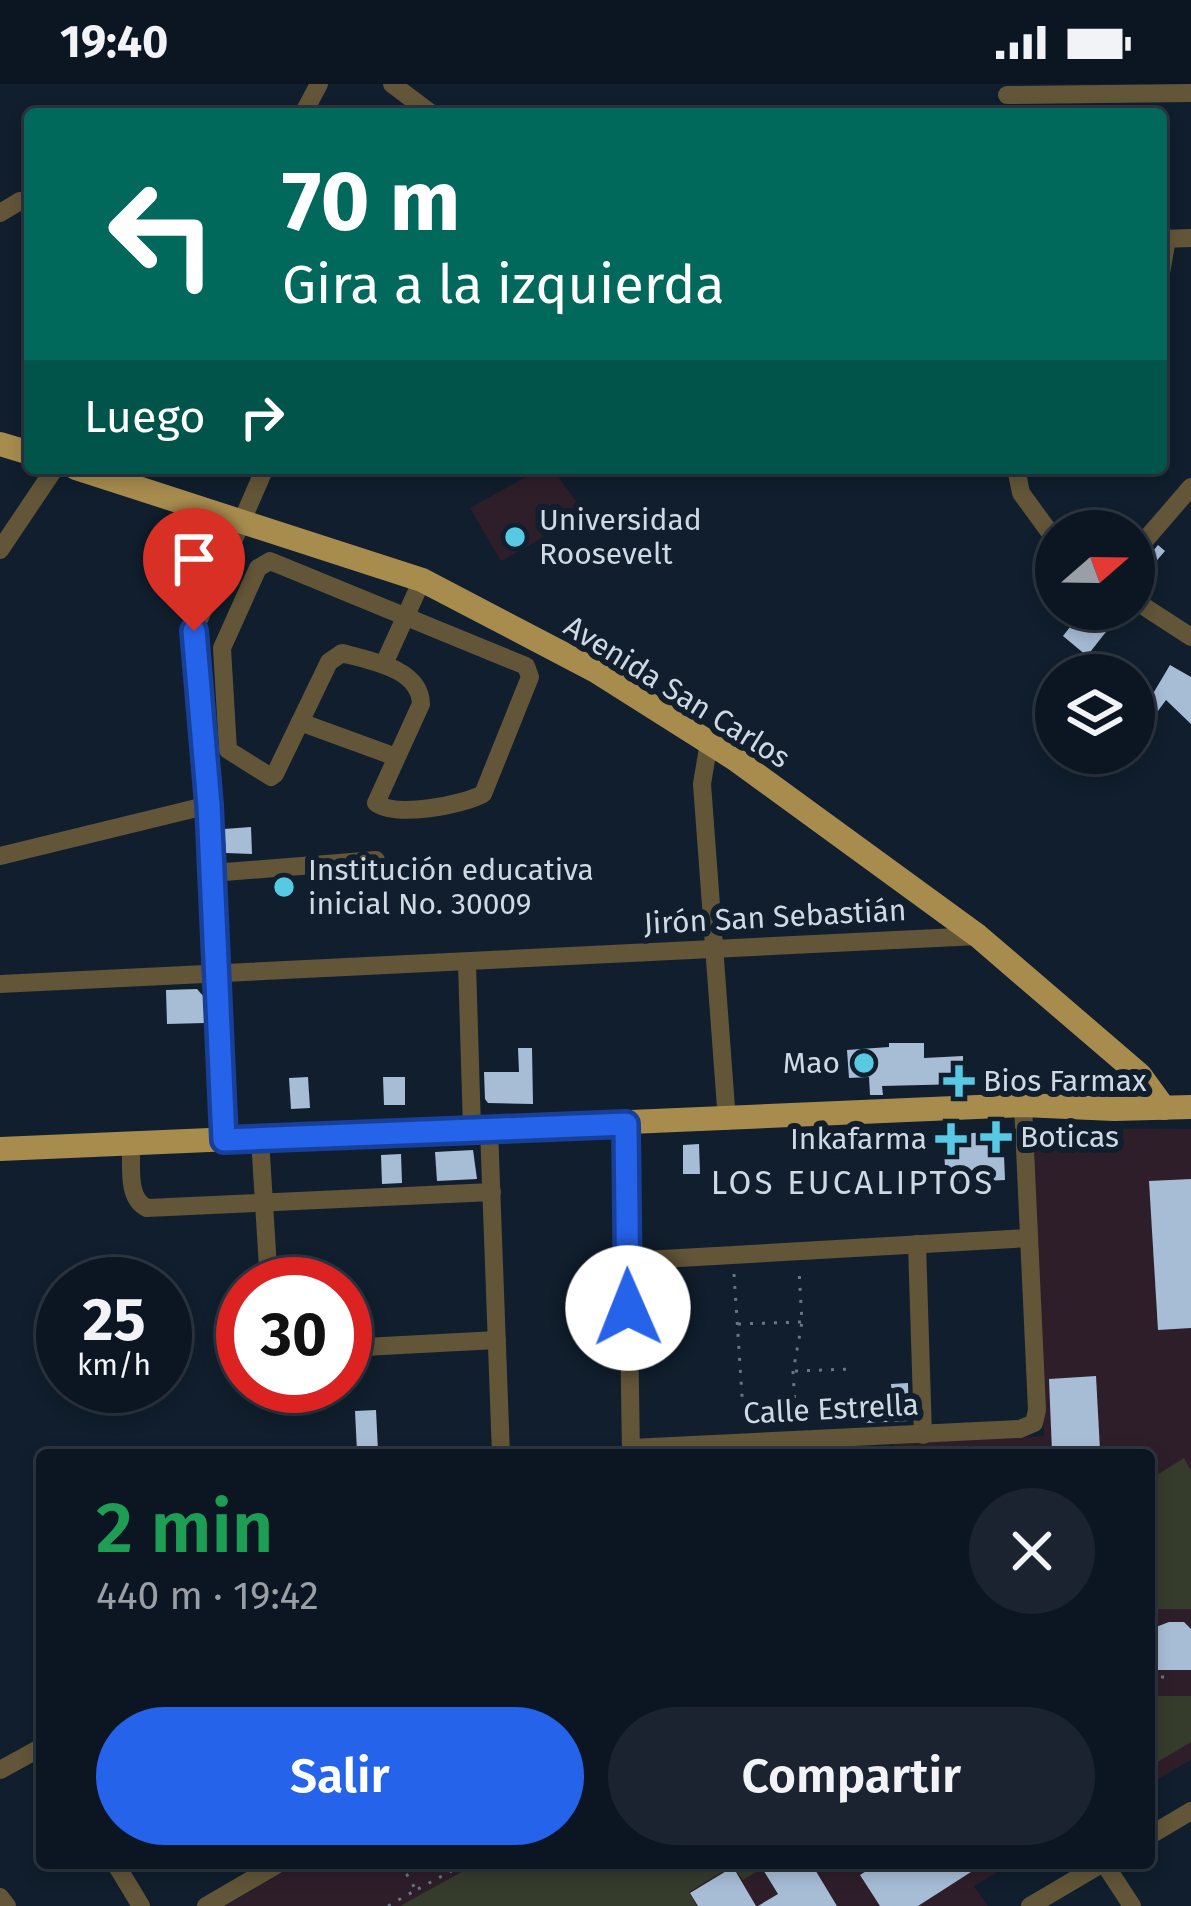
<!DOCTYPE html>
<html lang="es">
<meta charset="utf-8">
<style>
:root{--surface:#0c1622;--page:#1a232f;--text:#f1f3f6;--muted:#9a9fa5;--line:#2c3540;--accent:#2563eb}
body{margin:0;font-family:"Fira Sans",sans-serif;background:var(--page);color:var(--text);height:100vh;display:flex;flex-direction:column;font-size:45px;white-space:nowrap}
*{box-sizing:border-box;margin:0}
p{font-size:39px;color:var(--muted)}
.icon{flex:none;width:66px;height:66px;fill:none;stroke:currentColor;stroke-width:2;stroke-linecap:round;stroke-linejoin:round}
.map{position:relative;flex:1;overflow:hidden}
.panel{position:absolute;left:36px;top:1365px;width:1119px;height:420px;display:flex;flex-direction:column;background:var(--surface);border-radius:12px;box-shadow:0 6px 18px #0003,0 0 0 3px var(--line)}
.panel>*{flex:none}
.banner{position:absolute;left:24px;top:24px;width:1143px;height:366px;border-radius:12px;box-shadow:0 6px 18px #0003,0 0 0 3px var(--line);background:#00695c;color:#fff;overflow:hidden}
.needle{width:78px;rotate:70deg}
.buttons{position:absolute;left:1035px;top:426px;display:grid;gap:24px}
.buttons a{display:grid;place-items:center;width:120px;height:120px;border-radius:50%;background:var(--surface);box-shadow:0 6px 18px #0003,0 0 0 3px var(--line);font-size:60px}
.speed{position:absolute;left:36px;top:1173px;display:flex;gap:24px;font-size:60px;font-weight:700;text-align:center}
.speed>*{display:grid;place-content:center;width:156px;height:156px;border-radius:50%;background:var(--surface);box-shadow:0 6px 18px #0003,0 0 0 3px var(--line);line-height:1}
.speed small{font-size:30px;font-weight:400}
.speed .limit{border:18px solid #d22;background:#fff;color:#111}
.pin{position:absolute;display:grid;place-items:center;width:102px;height:102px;color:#fff;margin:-123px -51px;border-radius:50% 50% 50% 0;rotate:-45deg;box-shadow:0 0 12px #0007}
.pin .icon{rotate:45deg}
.me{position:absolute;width:132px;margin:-66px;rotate:359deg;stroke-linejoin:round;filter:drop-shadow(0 0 9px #0008)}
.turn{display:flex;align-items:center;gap:42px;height:252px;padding:0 60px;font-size:54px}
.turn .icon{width:156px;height:156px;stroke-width:2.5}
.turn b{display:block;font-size:84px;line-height:102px}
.then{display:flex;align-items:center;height:114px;padding:0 60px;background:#0003;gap:24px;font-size:45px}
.round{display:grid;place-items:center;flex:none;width:126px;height:126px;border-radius:63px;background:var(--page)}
.head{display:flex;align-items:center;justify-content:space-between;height:204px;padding:0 60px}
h1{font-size:72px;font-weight:600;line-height:90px;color:#1e9e55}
.action{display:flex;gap:24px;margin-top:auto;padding:24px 60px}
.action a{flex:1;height:138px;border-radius:72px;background:var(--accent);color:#fff;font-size:48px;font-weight:600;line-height:138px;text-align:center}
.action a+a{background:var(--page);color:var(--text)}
.status{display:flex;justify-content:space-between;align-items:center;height:84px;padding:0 60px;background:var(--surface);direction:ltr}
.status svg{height:33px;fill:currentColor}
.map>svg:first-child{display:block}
</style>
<div class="status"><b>19:40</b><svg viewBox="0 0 49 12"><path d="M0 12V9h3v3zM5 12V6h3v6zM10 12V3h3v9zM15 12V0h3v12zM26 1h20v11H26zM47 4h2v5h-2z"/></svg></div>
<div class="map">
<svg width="1191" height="1822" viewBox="0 0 1191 1822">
<rect width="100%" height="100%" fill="#101e2d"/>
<g fill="#2e1e29">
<polygon points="542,384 552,384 585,430 501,477 470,424"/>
<polygon points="1048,1044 1191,1045 1191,1676 1149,1700 1149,1371 894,1371 894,1360 1044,1352 1030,1077 1035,1061"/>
<polygon points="299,1779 1013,1779 974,1802 988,1822 224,1822"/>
</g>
<g fill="#363c2c">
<polygon points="1184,1374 1191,1387 1191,1525 1149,1525 1149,1396"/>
<polygon points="1149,1612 1191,1612 1191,1658 1149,1683"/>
<polygon points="478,1779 757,1779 761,1785 743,1796 732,1782 689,1808 697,1822 400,1822"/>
</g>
<g fill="#a7bdd6">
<polygon points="1083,426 1111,447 1065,447"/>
<polygon points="1158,461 1165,467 1134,503 1134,482 1143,479"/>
<polygon points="1084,525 1124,525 1087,572 1063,552"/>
<polygon points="1170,581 1191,593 1191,640 1166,616 1155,631 1145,623"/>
<polygon points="251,743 252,770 226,769 224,745"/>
<polygon points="197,905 204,913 205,939 167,940 166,906"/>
<polygon points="889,959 924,959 924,974 963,972 963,1000 882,1002 883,1011 870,1011 869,993 849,994 847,966 889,963"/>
<polygon points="518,964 532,964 533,1020 488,1019 485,1015 484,988 519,988"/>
<polygon points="308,993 310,1024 291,1025 289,994"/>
<polygon points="383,993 405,993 405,1021 384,1021"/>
<polygon points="1003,1047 1005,1096 946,1099 943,1051"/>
<polygon points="699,1060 700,1090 683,1090 683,1061"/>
<polygon points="473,1066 477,1095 437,1097 435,1068"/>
<polygon points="401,1070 402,1099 382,1100 381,1071"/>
<polygon points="1191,1095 1191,1244 1158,1246 1149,1097"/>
<polygon points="1096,1292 1100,1366 1052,1368 1049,1295"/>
<polygon points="908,1299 909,1337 864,1339 863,1320 892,1319 891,1300"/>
<polygon points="376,1326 378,1367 357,1368 355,1327"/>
<polygon points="1169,1538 1184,1538 1191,1545 1191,1586 1149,1586 1149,1550 1156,1543"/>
<polygon points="759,1779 811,1779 837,1822 758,1822 778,1810"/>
<polygon points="879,1779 985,1779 918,1822 880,1822 860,1791"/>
<polygon points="733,1783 756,1822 698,1822 690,1809"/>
</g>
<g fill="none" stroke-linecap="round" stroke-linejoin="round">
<g stroke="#697682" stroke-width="3" stroke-dasharray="3 9" stroke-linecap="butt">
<polyline points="734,1190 744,1342"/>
<polyline points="738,1240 801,1238"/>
<polyline points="795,1287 851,1285"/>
<polyline points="796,1338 793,1288 802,1238 799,1186"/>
<polyline points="1149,1593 1166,1593"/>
<polyline points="418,1805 466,1779"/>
<polyline points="388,1822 416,1806 400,1779"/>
</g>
<g stroke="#625538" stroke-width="18">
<polyline points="392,0 432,30"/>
<polyline points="1007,11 1191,9"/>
<polyline points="303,30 319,0"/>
<polyline points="0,129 20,117 30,117"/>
<polyline points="1161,155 1191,154"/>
<polyline points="1161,189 1167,155"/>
<polyline points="1016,384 1021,409 1056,457"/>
<polyline points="0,466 55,384"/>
<polyline points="1134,469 1191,403"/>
<path d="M270 477 526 582 530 593 483 710C461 721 397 734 376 719L421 620C420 584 370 577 342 569L329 578 275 690 271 693 228 666 222 564 258 484Z"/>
<polyline points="1134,516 1191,553"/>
<polyline points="384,580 422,496"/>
<polyline points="300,638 396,673"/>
<polyline points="709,658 702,700 727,1037"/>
<polyline points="0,772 209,721"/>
<polyline points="212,789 376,776"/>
<polyline points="467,880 472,1045"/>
<polyline points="0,900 978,852"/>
<polyline points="626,1040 631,1371"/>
<polyline points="489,1045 501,1371"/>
<polyline points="260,1055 269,1200"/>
<polyline points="224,1056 209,721 194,547 265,384"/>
<path d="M131 1060C132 1081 126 1114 147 1124L492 1108"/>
<polyline points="917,1160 923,1351"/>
<polyline points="627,1177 1029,1154"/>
<polyline points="345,1264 497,1256"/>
<polyline points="631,1364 1020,1345 1034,1339 1037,1326 1023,1021"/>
<polyline points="0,1686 42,1663"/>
<polyline points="1149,1752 1191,1727"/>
<polyline points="115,1779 141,1822"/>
<polyline points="1104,1779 1132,1822"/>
<polyline points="0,1813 7,1822"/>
<polyline points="206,1822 280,1779"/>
<polyline points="1030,1822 1103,1779"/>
</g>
<g stroke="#a88c4e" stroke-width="24">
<polyline points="0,360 30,369"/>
<polyline points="76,384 422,496 596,587 735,675 978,852 1140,991 1164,1024"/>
<polyline points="0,1065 1023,1021 1114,1025 1191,1023"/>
</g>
</g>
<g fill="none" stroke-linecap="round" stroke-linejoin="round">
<g stroke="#184099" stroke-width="30">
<polyline id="route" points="194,547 209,721 224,1056 626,1040 628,1224"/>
</g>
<use href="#route" stroke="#2563eb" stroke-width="21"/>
</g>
<g fill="#57c9e2" stroke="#101e2d" stroke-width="4.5">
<circle cx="515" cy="453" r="12"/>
<circle cx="284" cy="803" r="12"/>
<circle cx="864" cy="979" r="12"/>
<path d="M953 979h12v12h12v12h-12v12h-12v-12h-12v-12h12z"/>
<path d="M990 1035h12v12h12v12h-12v12h-12v-12h-12v-12h12z"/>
<path d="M945 1037h12v12h12v12h-12v12h-12v-12h-12v-12h12z"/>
</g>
<g text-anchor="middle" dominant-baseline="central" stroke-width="12" stroke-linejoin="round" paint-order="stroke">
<g font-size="30" fill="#cfd9e3" stroke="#101e2d" text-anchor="start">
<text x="539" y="436">Universidad<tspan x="539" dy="34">Roosevelt</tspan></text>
<text x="308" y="786">Institución educativa<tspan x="308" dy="34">inicial No. 30009</tspan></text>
<text x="840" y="979" text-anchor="end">Mao</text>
<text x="983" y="997">Bios Farmax</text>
<text x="1020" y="1053">Boticas</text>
<text x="927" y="1055" text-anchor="end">Inkafarma</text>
</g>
<g font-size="30" fill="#cfd9e3" stroke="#101e2d">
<text transform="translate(677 608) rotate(32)">Avenida San Carlos</text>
<text transform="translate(775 833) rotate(-3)">Jirón San Sebastián</text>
<text transform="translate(831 1325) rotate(-3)">Calle Estrella</text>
</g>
<g font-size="33" letter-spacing="3" fill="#cfd9e3" stroke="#101e2d">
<text x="853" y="1099">LOS EUCALIPTOS</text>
</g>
</g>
</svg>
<div class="buttons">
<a><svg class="needle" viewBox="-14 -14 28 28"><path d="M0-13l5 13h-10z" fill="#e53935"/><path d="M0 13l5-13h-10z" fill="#9a9fa5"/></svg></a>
<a><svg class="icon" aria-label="layers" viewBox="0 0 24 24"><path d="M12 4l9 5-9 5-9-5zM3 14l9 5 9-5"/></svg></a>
</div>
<div class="speed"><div>25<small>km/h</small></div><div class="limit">30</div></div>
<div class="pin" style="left:194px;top:547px;background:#d93025"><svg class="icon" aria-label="arrive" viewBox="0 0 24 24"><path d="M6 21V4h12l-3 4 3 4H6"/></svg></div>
<svg class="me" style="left:628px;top:1224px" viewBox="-20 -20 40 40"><circle r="19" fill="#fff"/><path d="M0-13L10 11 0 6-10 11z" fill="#2563eb"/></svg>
<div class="banner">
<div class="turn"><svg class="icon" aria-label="left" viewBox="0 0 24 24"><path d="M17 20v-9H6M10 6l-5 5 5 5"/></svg><div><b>70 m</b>Gira a la izquierda</div></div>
<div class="then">Luego<svg class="icon" aria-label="right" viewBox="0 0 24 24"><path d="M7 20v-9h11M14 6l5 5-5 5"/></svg></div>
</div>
<section class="panel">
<div class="head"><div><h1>2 min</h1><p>440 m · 19:42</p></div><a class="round"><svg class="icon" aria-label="close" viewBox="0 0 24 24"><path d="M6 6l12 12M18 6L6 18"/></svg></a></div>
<div class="action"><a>Salir</a><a>Compartir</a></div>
</section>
</div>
